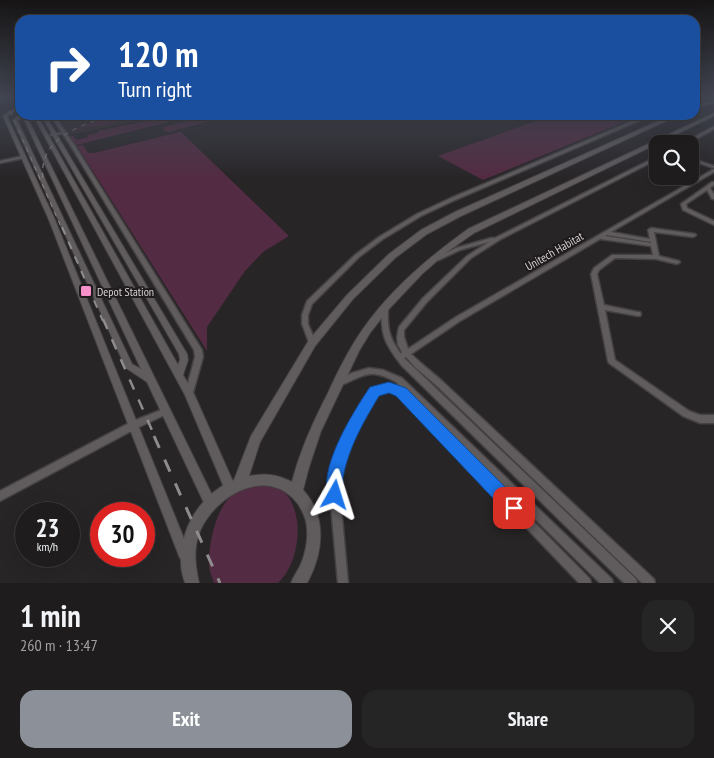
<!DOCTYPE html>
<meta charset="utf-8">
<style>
:root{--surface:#1e1c1d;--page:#262526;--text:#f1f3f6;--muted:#a1a1a4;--line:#3c3a3b;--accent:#8c9099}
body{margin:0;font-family:"PT Sans Narrow",sans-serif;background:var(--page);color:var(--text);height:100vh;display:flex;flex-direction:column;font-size:19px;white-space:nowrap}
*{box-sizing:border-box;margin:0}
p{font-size:16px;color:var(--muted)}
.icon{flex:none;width:28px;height:28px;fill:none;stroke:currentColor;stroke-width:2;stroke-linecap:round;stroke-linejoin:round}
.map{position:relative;height:583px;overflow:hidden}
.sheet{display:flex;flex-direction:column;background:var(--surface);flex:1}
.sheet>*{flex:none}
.top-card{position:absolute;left:15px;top:15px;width:685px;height:105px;border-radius:15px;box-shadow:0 5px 20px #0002,0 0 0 1px var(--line);background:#1a4fa0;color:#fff;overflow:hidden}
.fabs{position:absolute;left:649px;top:135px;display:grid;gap:10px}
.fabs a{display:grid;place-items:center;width:50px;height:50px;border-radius:10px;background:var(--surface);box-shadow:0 5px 20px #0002,0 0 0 1px var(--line);font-size:25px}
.speed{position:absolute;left:15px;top:502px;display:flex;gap:10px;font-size:25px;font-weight:700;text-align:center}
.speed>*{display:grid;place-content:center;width:65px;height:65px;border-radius:50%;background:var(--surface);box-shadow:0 5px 20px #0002,0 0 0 1px var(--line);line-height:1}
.speed small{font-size:12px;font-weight:400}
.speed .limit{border:8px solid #d22;background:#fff;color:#111}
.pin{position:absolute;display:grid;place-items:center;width:42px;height:42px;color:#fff;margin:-21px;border-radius:10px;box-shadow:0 2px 8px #0006}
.me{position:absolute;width:55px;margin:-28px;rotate:6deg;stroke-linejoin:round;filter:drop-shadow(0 0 4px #0008)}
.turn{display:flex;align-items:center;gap:18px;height:105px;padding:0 20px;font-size:22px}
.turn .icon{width:65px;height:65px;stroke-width:2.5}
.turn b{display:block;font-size:35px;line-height:42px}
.round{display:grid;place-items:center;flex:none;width:52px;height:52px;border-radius:15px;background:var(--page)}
.summary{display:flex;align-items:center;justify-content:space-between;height:85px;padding:0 20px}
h1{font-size:30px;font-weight:700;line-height:38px}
.primary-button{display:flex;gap:10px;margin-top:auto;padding:10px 20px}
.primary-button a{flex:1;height:58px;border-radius:15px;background:var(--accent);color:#fff;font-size:20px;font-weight:700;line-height:58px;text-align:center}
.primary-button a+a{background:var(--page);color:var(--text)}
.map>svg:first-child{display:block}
</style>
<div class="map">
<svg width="714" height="583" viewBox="0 0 714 583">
<rect width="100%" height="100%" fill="#282527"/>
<polygon fill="#362d32" points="56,115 166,115 69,135"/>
<g fill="#532b42">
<polygon points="112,115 114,115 90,125 117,115 124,116 118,119 125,117 127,118 116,123 81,128 81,130 75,130"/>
<polygon points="249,115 181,132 289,236 263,252 245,271 207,327 207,351 77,146 83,145 88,153 94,153"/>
<polygon points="553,115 629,115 636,117 483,180 438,156"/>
<polygon points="210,116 215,120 169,132 165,131 162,127"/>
<polygon points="165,117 169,122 76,145 70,136 74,136 74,138 78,140 88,137 87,135 98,133 97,131"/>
<path d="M263 484C272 486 281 488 287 495 305 518 299 564 278 583H214C212 577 209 570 209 564 209 538 218 494 248 485 252 484 258 485 263 484Z"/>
</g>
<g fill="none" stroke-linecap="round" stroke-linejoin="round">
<g stroke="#444143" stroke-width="3">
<g id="minor">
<polygon points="50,115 54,115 75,146 202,350 203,357 192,396 189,397 186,396 185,394 195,357 194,350 71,146"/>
<polygon points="647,115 652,115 455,200 421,216 383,239 359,257 312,304 308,315 308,324 316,343 314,345 310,345 302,324 302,315 307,301 355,255 379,237 417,214 451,198"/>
<polygon points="713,127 714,127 714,129 687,144 681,144"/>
<polygon points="23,156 24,156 24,158 0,163 0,161"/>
<path d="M658 156V159L501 239 471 258 427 302 404 330V337L408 349 456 317 714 169V172L611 232 650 239 648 230 651 228 695 234 696 235 695 236 693 237 654 232 659 256 679 261 680 262 679 263 677 264 656 259 615 258 599 270 597 274 604 305 638 312H640L641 314 640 316H638L605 310 615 360 689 411 700 415H714V423H700L683 416 609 363 608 361 591 274 594 268 612 255H653L651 246 600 239 460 321 411 354 422 364 442 381 654 579 655 583H642L436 385 416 368 406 357 404 358 636 579 637 583H624L402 366C386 345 380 336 382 308L385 306 388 308C387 328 389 338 401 354L402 352 398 345 397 337 399 327 423 298 467 256 489 242 460 250 439 260H435L434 259 435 258 456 248 491 238H495ZM607 235 651 242V243L605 236Z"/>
<polygon points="690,158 714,166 714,168 690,160"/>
<polygon points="712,182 714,182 714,185 710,188 714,194 714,199 712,199 707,190 686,204 687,208 714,221 714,225 683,210 681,204"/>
<path d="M369 368 383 370 402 378 612 579 613 583H600L396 382C369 367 364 376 339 386L336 385 335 383 336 381 352 373Z"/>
<polygon points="389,385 404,390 590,579 591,583 579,583 398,394 389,391 377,394 359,423 340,478 340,495 348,583 338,583 330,495 330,478 351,422 372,389"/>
<polygon points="166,408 169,409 170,411 169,413 137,428 0,501 0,491 131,422"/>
</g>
</g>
<g stroke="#444143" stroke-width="2">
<g id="tertiary">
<polygon points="0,97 20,97 20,99 0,98"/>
<polygon points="19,105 20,105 20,108 7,116 55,220 191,556 189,560 185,562 181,560 179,556 49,220 3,116"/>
<path d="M20 114 26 115 214 499 216 503 214 507 210 509 206 507 147 382 126 368 125 366 13 120ZM23 117 141 369 132 364 17 120Z"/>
<polygon points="33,115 37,115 178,365 180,360 179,354 53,136 49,135 52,134 41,115 45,115 56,133 65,132 67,133 57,135 187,354 188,360 183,375 194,394 234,484 236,488 234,492 230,493 226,492 185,395"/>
</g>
</g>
<g stroke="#444143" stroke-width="2">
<g id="secondary">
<polygon points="714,101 714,103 695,108 695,106"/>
<path d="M714 113V116L474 233 447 252 422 274 387 311 370 333 359 351 321 431 309 467 303 490C328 517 323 554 307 583H291C293 577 297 572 300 566 305 556 308 541 307 529 307 520 303 512 298 504 269 465 216 494 200 531 193 548 195 565 199 583H185C183 577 181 570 181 564 180 527 201 494 234 480L251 436 309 340 347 295 389 254 421 230 455 212 672 115H679L461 216 427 234 395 258 353 299 315 346 260 442 249 476C265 473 277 474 292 482 300 451 313 422 328 393 338 371 349 349 363 329 391 289 429 257 468 229Z"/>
</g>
</g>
<use href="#minor" fill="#605c5e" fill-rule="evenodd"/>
<use href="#tertiary" fill="#605c5e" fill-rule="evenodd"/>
<use href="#secondary" fill="#605c5e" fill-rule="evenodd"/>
<g stroke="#8f8c8e" stroke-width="1" stroke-dasharray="5 5" stroke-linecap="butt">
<polyline points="10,111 62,229"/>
<path d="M43 178C38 138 80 126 111 115"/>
</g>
<polyline stroke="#8f8c8e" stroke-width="2" stroke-dasharray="8 8" stroke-linecap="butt" points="62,227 103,321"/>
<polyline stroke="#8f8c8e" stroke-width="2.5" stroke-dasharray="11 11" stroke-linecap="butt" points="103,319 155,437"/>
<polyline stroke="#8f8c8e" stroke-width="3" stroke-dasharray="13 13" stroke-linecap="butt" points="154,436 220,583"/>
</g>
<linearGradient id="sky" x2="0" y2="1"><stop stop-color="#161415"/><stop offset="0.54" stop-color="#424652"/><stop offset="1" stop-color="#424652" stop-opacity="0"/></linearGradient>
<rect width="714" height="179" fill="url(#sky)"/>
<path fill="#1a73e8" stroke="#114b97" d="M389 382 406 388 520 502 523 508 520 514 514 516 508 514 396 396 389 393 379 396C364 421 348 448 343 478 342 486 344 493 341 501L335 504 329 501C316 471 353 412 370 387Z"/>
<rect fill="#f890cc" stroke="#1f1b1d" stroke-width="2" x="80" y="285" width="12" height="12" rx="2.5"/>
<g text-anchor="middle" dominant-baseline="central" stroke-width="4" stroke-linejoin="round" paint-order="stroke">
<g font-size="12" fill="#d4d1d3" stroke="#1f1b1d">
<text transform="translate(554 251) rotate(-30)">Unitech Habitat</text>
</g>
<g font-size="12" fill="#d4d1d3" stroke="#1f1b1d" text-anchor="start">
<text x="97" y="291">Depot Station</text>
</g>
</g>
</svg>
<div class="fabs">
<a><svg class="icon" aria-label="search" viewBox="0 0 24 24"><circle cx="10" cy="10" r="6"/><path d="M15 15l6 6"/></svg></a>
</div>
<div class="speed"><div>23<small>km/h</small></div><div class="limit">30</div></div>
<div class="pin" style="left:514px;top:508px;background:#d93025"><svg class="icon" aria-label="arrive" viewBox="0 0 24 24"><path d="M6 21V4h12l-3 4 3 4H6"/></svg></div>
<svg class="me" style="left:335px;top:495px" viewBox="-20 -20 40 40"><path d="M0-17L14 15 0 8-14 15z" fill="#1a73e8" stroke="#fff" stroke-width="4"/></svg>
<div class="top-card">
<div class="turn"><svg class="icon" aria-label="right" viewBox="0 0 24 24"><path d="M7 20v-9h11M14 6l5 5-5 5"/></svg><div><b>120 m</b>Turn right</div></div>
</div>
</div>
<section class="sheet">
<div class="summary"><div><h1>1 min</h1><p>260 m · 13:47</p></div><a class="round"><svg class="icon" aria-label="close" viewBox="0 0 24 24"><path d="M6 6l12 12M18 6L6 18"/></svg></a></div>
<div class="primary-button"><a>Exit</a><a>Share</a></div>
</section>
